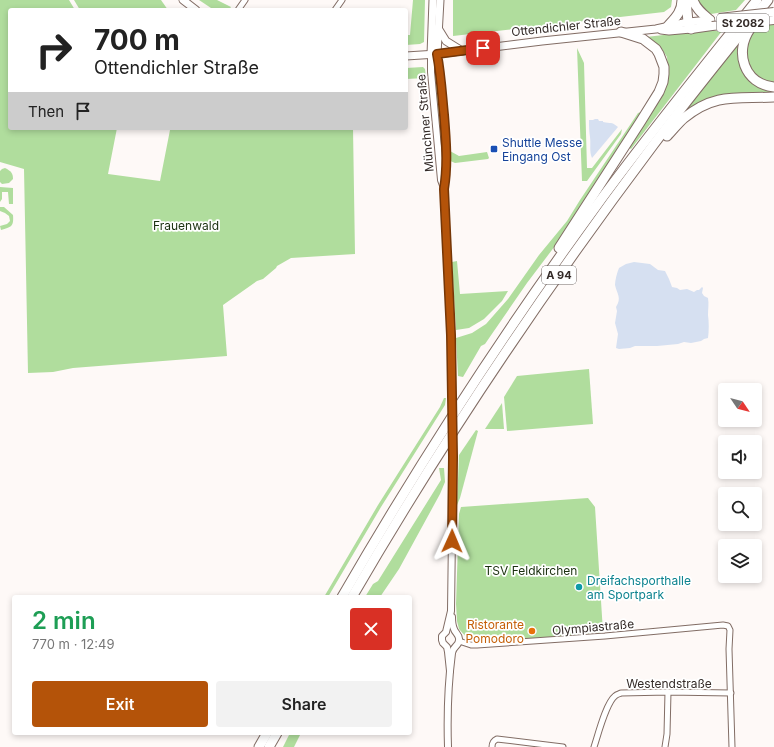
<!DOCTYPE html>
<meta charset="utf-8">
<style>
:root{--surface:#fff;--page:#f2f2f2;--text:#222;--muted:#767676;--accent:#b45309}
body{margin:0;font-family:Inter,sans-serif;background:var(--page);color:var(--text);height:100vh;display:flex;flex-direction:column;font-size:15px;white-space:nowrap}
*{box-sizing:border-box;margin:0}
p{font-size:13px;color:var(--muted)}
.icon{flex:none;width:22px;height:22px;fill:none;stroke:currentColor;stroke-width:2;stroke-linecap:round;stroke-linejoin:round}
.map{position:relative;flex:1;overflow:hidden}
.drawer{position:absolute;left:12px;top:595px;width:400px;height:140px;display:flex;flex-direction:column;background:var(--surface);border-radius:4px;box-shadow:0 2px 6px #0003}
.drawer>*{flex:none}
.top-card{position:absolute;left:8px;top:8px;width:400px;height:122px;border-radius:4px;box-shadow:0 2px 6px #0003;background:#fff;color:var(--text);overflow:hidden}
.needle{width:26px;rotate:125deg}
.buttons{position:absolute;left:718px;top:383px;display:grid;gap:8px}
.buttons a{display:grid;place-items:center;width:44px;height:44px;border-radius:4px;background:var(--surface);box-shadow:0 2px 6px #0003;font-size:20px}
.pin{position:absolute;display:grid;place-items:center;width:34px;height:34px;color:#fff;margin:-17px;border-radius:8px;box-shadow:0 2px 6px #0006}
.me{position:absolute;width:44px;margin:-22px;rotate:1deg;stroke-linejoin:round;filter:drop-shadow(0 0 3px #0008)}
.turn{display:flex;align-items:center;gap:14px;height:84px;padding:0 20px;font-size:18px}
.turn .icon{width:52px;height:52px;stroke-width:2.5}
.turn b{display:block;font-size:28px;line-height:34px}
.then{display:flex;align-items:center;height:38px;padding:0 20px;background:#0003;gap:8px;font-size:15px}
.round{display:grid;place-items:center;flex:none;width:42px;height:42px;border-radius:4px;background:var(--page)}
.headline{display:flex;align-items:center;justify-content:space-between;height:68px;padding:0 20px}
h1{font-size:24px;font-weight:600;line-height:30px;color:#1e9e55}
.button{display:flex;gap:8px;margin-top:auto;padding:8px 20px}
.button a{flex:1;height:46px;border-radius:4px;background:var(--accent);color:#fff;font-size:16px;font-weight:600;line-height:46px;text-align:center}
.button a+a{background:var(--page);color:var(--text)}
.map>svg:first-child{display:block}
</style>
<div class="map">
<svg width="774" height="747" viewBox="0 0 774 747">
<rect width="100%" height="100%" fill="#fef9f7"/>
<g fill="#b0dd9d">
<polygon points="0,0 69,0 75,10 10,10 10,128 117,128 108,174 160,181 170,130 161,128 353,128 355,254 291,258 277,266 276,268 263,279 257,281 223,305 227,356 73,368 53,372 28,373 24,169 0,162"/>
<polygon points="74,0 161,0 168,10 80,10"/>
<polygon points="199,0 217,0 231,7 229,10 214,10"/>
<polygon points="413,0 425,0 424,42 420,44 406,45 406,35 410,35"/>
<polygon points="453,0 672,0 671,7 664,12 453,36"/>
<polygon points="696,0 745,0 736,10 711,14 702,9"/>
<polygon points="772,24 774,25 774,86 757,79 745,60 744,53 754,28"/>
<polygon points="707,30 708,31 722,31 631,149 628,147 662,97 668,82 668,68 667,57 662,49 655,42 646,37"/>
<polygon points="740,42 741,65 774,89 774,95 740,95 681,117 704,86"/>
<polygon points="577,48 584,63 587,168 592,168 622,129 621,134 587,181 582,181"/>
<polygon points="435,66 444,155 444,157 443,157 434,67"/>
<polygon points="423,67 425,69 426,78 406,79 406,68"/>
<polygon points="641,112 564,234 527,283 485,344 481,346 463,377 458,376 456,338 472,333 486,324 508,299 539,255 567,221 580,200 638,113"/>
<polygon points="450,151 459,156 487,152 489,158 488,159 455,163 448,160"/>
<path d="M5 168C11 171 13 173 13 179L9 183 2 184 0 182V171L2 169Z"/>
<polygon points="0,187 13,188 13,204 9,204 8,192 2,192 2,199 0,202"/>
<path d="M0 207H4L13 215C14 227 11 227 1 230L0 226 7 224 10 221 9 216 5 213 0 211Z"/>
<polygon points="457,261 460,294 508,291 502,301 484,319 469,328 456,330 452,262"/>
<polygon points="589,369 593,424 507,431 504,397 517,376"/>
<polygon points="444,398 446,398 445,405 381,507 328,597 324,597 378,505 440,407"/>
<polygon points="502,403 504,429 485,429"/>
<polygon points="476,430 478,431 460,498 457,505 459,455"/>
<polygon points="439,468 444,468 445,482 440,494 399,569 380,597 365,597 373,584 378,581 441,480"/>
<polygon points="588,498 595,507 603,632 551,637 482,641 473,638 468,632 467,638 459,629 457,621 456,604 459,514 461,507"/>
<polygon points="290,733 301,733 294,747 283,747"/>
</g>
<g fill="#d6e0f1">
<path d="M595 119H598L599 121H603V122C611 124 611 121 618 127L592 158C589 151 591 145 590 137 589 131 589 126 589 120H593Z"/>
<path d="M634 262 650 264 658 270 665 271 669 279 672 287 677 288 680 290 687 289 694 292 697 290H699L702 287 703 288 702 293 704 296 708 298C709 304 708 309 708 315 709 322 709 331 708 338L704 339 701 341 691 343 684 342 678 344 657 346H635L630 348 619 349 616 348 618 334 615 323 617 311 616 307C622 298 617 294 615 285 615 280 617 273 619 268L626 264Z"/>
</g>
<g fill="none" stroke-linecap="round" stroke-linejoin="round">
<g stroke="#826d65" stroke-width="7">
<g id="minor">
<polyline points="238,10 245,0"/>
<polyline points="335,10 342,0"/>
<polyline points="459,641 471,645 477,645 605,636 723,625 728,626 730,630 729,649 732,747"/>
<path d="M492 747C492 743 493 741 497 739L563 747"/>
<path d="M594 747C598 735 606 703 615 696 617 694 619 694 621 693L668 692 731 693"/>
<polyline points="665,747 667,734 668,692"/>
</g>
</g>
<g stroke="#826d65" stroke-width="8">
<g id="tertiary">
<path d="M437 54C441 75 442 95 444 115 446 140 448 165 444 189L451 335 452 389"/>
<polyline points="431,55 431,72 441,180 444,188"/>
<polyline points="450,671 448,652 447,647 443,643 442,640 442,636 446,632 451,611 453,457"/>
<path d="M448 747C447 716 448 684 452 653 453 646 459 646 459 640 460 635 455 633 454 629 452 625 452 621 452 617"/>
</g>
</g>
<g stroke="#826d65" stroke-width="9">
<g id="secondary">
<polyline points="183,0 196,10"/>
<polyline points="438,28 446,41 462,51"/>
<polyline points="661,30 669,31 691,29"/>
<polyline points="437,54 440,0"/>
<polyline points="431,55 433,0"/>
<polyline points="406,56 437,54 542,41 656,29 688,22 710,20"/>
</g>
</g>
<g stroke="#826d65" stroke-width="10">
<polyline id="primary" points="691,29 712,26"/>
</g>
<g stroke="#826d65" stroke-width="11">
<g id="motorway">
<polyline points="686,0 688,22 691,29"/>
<path d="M693 0C696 9 703 14 710 20"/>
<path d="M668 26C675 18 682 12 682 0"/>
<path d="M750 29C734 52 744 84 774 87"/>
<path d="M667 136C673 130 678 123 684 118 716 92 738 99 774 97"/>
<polyline points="559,248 641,121 659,92 663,82 664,74 664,67 659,54 656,49 643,39 621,32"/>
<path d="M342 597C420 462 505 331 597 205 648 135 703 68 757 0"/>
<path d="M352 597C443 440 545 289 654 144 691 95 729 48 768 0"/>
<polyline points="259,747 267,733"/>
<polyline points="269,747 277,733"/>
</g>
</g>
<use href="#minor" stroke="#fff" stroke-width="5"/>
<use href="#tertiary" stroke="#fff" stroke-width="6"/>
<use href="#secondary" stroke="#fff" stroke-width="7"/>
<use href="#primary" stroke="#fff" stroke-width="8"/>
<use href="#motorway" stroke="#fff" stroke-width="9"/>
<g stroke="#826d65" stroke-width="8" stroke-linecap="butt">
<polyline id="tertiary-bridge" points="452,389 453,457"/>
</g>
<g stroke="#826d65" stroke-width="10" stroke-linecap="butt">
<g id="primary-bridge">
<polyline points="719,18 774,12"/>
<polyline points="712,26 774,20"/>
</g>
</g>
<use href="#tertiary-bridge" stroke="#fff" stroke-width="6"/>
<use href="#primary-bridge" stroke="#fff" stroke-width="8"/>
</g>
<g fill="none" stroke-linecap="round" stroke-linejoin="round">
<g stroke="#753606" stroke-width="10">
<path id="route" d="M452 541 453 457 451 335 444 189C448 165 446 140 444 115 442 95 441 75 437 54L483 48"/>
</g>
<use href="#route" stroke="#b45309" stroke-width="7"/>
</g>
<rect fill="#1a4fb4" stroke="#fff" stroke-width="1.5" x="490" y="145" width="8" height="8" rx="2"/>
<circle fill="#0f9aa8" stroke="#fff" stroke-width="1.5" cx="579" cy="587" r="4"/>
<circle fill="#e8710a" stroke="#fff" stroke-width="1.5" cx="532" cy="631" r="4"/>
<g text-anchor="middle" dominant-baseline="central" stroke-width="3.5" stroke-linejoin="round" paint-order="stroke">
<g fill="#fff" stroke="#716b68" stroke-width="1">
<rect x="717" y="14" width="52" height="18" rx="3"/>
<rect x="542" y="266" width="34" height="18" rx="3"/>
</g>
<g font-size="11" font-weight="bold" fill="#342b28">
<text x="743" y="23">St 2082</text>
<text x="559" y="275">A 94</text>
</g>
<g font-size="12" fill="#342b28" stroke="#fff">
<text transform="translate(566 26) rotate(-6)">Ottendichler Straße</text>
<text transform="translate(425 123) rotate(-95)">Münchner Straße</text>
<text transform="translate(593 627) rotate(-5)">Olympiastraße</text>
<text x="669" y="683">Westendstraße</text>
</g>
<g font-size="12" fill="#164399" stroke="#fff" text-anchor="start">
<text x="502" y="142">Shuttle Messe<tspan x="502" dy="14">Eingang Ost</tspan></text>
</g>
<g font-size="12" fill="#1a300f" stroke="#fff">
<text x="186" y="225">Frauenwald</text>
<text x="531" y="570">TSV Feldkirchen</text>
</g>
<g font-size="12" fill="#0d838f" stroke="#fff" text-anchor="start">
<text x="587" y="580">Dreifachsporthalle<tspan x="587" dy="14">am Sportpark</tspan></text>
</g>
<g font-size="12" fill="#c56008" stroke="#fff" text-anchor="end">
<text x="524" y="624">Ristorante<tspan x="524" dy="14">Pomodoro</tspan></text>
</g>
</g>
</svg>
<div class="buttons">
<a><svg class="needle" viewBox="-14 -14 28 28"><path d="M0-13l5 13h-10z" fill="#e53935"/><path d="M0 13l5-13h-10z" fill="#767676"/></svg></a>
<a><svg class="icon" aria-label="sound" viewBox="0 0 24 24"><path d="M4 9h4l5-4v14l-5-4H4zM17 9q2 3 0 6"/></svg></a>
<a><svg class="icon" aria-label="search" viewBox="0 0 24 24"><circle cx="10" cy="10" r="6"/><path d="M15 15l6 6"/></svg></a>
<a><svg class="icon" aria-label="layers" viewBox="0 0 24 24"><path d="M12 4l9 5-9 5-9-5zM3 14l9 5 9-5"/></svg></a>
</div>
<div class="pin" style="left:483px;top:48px;background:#d93025"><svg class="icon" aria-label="arrive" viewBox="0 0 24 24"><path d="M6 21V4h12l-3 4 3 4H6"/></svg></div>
<svg class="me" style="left:452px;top:541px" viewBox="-20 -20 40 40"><path d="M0-17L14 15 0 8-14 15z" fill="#b45309" stroke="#fff" stroke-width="4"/></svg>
<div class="top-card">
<div class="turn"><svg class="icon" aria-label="right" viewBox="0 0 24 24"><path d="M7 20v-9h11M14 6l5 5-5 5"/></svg><div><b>700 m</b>Ottendichler Straße</div></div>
<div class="then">Then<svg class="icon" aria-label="arrive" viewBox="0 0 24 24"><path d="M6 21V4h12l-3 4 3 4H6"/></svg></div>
</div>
<section class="drawer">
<div class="headline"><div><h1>2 min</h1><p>770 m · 12:49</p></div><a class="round" style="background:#d93025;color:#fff"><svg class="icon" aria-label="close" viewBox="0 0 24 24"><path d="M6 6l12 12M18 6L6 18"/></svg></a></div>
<div class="button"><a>Exit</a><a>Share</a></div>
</section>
</div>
